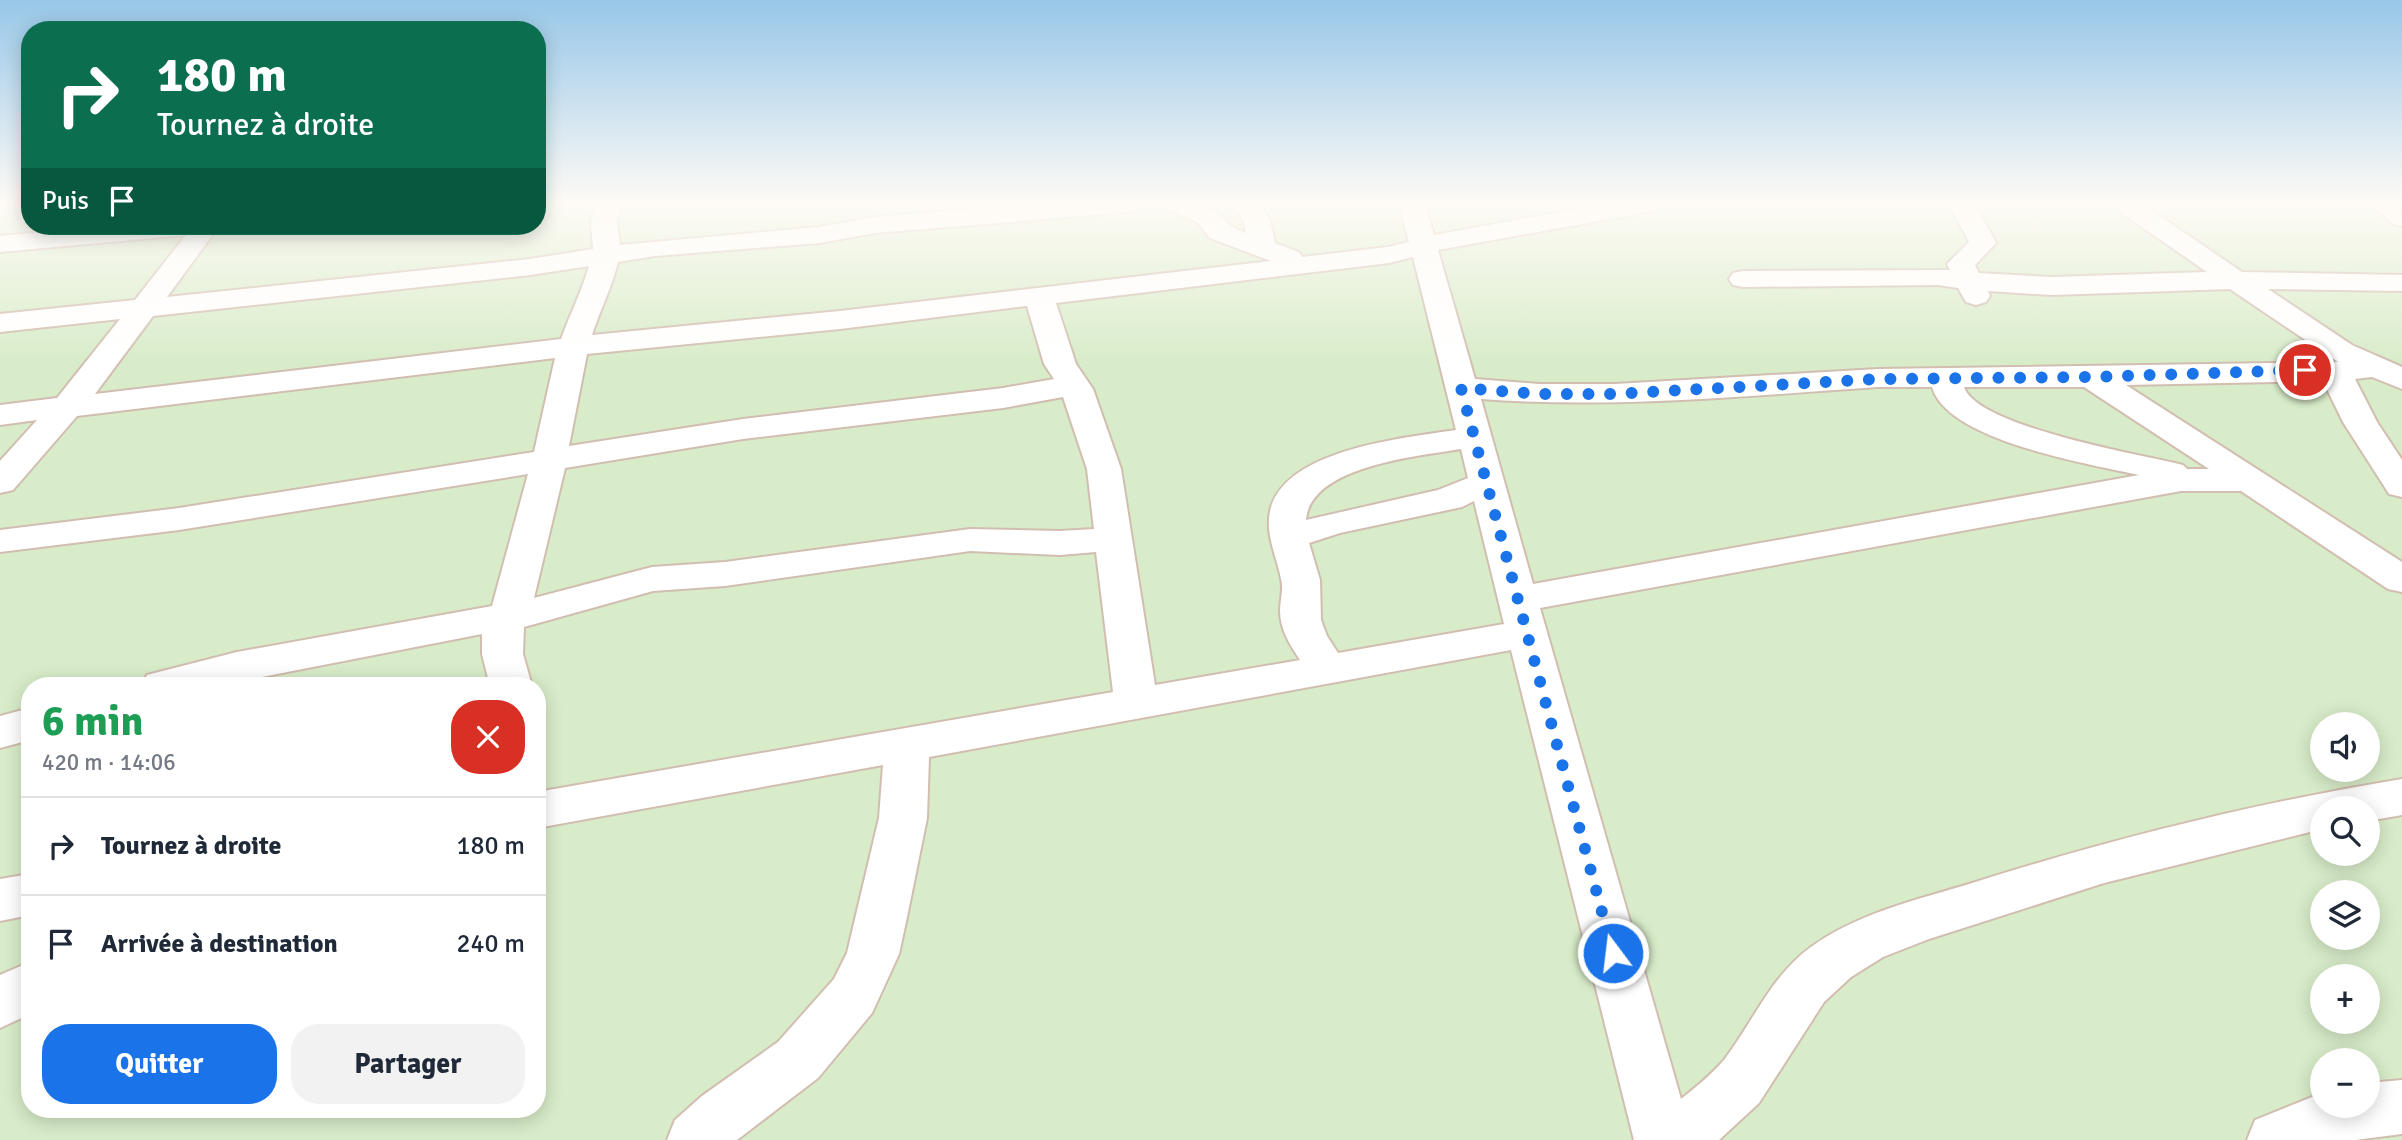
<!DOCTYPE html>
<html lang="fr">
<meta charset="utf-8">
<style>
:root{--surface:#fff;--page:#f2f2f3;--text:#1f2937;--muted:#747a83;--line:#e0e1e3;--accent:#1a73e8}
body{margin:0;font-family:Signika,sans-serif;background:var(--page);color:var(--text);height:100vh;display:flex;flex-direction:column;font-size:26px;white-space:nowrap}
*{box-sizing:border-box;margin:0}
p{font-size:23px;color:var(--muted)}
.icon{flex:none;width:38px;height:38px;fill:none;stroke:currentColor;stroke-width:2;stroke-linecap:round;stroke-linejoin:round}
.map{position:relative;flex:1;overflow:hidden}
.details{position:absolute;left:21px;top:677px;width:525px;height:441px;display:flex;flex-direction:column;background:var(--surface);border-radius:28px;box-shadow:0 4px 18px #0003}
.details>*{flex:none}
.guide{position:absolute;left:21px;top:21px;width:525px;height:214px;border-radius:28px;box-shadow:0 4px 18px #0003;background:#0b6e4f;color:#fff;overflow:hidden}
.tools{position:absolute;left:2310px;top:712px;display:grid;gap:14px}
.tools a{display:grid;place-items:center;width:70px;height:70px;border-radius:50%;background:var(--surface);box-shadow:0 4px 18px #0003;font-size:35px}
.pin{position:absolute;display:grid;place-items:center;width:60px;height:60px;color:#fff;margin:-30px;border:4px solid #fff;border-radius:50%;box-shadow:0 2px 7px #0007}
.me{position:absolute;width:77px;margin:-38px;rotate:345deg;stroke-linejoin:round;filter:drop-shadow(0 0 5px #0008)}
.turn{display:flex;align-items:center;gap:24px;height:147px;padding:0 21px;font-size:32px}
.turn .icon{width:91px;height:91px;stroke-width:2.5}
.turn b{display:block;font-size:49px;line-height:60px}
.then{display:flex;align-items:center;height:66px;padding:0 21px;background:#0003;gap:14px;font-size:26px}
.round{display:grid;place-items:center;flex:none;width:74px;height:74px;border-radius:28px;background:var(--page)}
.headline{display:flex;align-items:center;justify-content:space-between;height:119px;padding:0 21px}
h1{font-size:42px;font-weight:800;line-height:52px;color:#1e9e55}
.button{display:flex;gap:14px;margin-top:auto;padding:14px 21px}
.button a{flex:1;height:80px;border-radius:28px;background:var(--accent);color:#fff;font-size:28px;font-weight:800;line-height:80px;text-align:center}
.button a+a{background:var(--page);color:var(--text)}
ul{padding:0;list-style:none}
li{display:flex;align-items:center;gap:21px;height:98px;padding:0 21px;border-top:2px solid var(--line)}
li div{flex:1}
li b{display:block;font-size:26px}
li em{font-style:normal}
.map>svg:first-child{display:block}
</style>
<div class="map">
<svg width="2402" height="1140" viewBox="0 0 2402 1140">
<rect width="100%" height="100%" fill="#fdf6ec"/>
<path fill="#d8ecc9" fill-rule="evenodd" d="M0 204H30V226H537V204H2402V1140H0ZM30 686H537V1110H30ZM2322 724H2368V770H2322ZM2322 808H2368V854H2322ZM2322 892H2368V938H2322ZM2322 976H2368V1022H2322ZM2322 1060H2368V1106H2322Z"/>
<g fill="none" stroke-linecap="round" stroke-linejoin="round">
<g stroke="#d1beb0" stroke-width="4">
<g id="minor">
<path d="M595 204H621L617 221 620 245 819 227 875 217 1034 204H1141L1137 209 1128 212 875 233 819 243 655 256 618 262C612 287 600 310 592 335L840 311 1271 261 1210 238 1197 222 1168 209 1164 204C1181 204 1199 201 1214 211 1229 221 1225 225 1246 233L1244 221 1231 204H1258L1270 220 1275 243 1299 252 1302 257 1388 247 1409 242 1399 204H1425L1434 235 1604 204H1661L1657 209 1648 212 1438 250 1475 379 1539 384H1615L1878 369 2338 362 2230 289 2052 295 1988 291 1990 296 1986 302 1976 305 1966 302 1958 288 1938 285 1743 287 1733 285 1729 279 1733 273 1743 271 1950 270 1947 264 1969 242 1949 204H1975L1996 243 1975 265 1979 273 2052 277 2207 272 2116 209 2112 204H2142L2242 272 2402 275V291L2268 289 2352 345 2402 367V389L2372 377 2355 379 2377 422 2402 460V497L2389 494 2384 486 2343 422 2323 381 2126 385 2402 562V592L2388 589 2241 491H2181L1540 608 1681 1099C1696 1087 1711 1075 1724 1060 1753 1022 1771 976 1811 947 1856 914 1916 900 1969 884 2111 839 2255 803 2402 779V815L2368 821V808H2322V829L2104 883 1929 939 1883 957 1851 977 1824 1002 1759 1103 1719 1140H1634L1511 650 929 757 927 818 907 917 899 954 872 1013 818 1078 737 1140H667L675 1120 702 1096 778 1042 834 979 847 953 879 818 883 765 537 828V792L1113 692 1096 552 1060 555 970 551 725 586 653 591 524 627 523 654 532 686H490L482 654V634L216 686H141L147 675 237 652 492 606 528 474 179 530 0 552V530L179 508 534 452 555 358 77 416 13 490 0 493V461L37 420 0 425V405L57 398 120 319 0 332V314L135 300 186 235 0 252V236L110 226H219L167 297 530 259 593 249 591 221ZM1413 257 1456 430C1404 438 1284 449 1270 511 1265 535 1277 557 1281 579 1284 590 1280 600 1280 611 1280 629 1290 645 1300 660L1155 685 1121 469 1093 389 1076 364 1056 303 1389 263ZM589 266C582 291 570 314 561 339L95 394 153 316 530 275ZM1027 306 1044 364 1054 379 1003 388 743 419 569 446 587 354 840 329ZM1878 387H1932C1947 441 2090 464 2139 475L1533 584 1481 399C1613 409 1746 396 1878 387ZM1964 387H2084L2209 469H2187L2183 465C2143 455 1977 427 1964 387ZM1063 397 1087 469 1094 529 1060 531 970 529 725 562 652 567 534 598 565 468 743 439 1003 408ZM1461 449 1468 478 1438 490 1306 520C1310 466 1418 456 1461 449ZM1474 501 1504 624 1338 653 1327 636 1321 620 1320 580 1309 543 1340 533 1462 507Z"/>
<polygon points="2371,204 2400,204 2402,226 2393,224"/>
<polygon points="30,708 30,740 0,748 0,716"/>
<polygon points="30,874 30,915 0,921 0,879"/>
<polygon points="30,962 30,1014 0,1028 0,975"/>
<polygon points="2402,1080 2402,1134 2355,1140 2247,1140 2255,1120 2322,1093 2322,1106 2368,1106 2368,1083"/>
</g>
</g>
<use href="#minor" fill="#fff" fill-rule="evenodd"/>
</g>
<linearGradient id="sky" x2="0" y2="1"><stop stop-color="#97c7e8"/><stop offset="0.56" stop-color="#fefbf6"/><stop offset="1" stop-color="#fefbf6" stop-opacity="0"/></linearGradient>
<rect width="2402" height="364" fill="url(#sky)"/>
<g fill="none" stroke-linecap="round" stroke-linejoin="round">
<polyline stroke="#1a73e8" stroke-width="12" stroke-dasharray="0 21.6" points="1613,953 1461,388 1539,394 1615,394 1878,379 2091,377 2305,370"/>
</g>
</svg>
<div class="tools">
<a><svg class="icon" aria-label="sound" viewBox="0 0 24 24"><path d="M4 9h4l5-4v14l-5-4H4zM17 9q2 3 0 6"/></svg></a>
<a><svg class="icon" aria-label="search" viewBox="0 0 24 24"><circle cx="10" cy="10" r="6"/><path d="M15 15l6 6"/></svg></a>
<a><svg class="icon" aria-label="layers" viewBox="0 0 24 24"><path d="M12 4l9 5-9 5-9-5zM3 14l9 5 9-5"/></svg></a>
<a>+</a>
<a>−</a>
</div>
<div class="pin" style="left:2305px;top:370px;background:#d93025"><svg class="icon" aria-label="arrive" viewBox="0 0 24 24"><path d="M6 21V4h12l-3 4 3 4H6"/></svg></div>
<svg class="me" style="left:1613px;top:953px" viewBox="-20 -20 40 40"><circle r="17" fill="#1a73e8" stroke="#fff" stroke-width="3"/><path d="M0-11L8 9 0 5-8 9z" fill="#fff"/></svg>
<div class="guide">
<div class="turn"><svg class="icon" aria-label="right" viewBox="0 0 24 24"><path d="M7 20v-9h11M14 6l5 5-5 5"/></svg><div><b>180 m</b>Tournez à droite</div></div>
<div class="then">Puis<svg class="icon" aria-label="arrive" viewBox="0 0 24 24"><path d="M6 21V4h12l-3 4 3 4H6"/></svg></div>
</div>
<section class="details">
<div class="headline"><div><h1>6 min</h1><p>420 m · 14:06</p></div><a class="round" style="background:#d93025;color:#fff"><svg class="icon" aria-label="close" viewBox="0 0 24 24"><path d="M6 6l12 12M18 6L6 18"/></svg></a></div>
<ul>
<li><svg class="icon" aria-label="right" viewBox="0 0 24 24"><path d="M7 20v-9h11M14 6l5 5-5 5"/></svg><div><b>Tournez à droite</b></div><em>180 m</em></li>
<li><svg class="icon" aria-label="arrive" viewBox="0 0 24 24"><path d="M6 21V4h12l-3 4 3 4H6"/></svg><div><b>Arrivée à destination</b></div><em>240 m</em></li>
</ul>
<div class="button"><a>Quitter</a><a>Partager</a></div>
</section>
</div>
